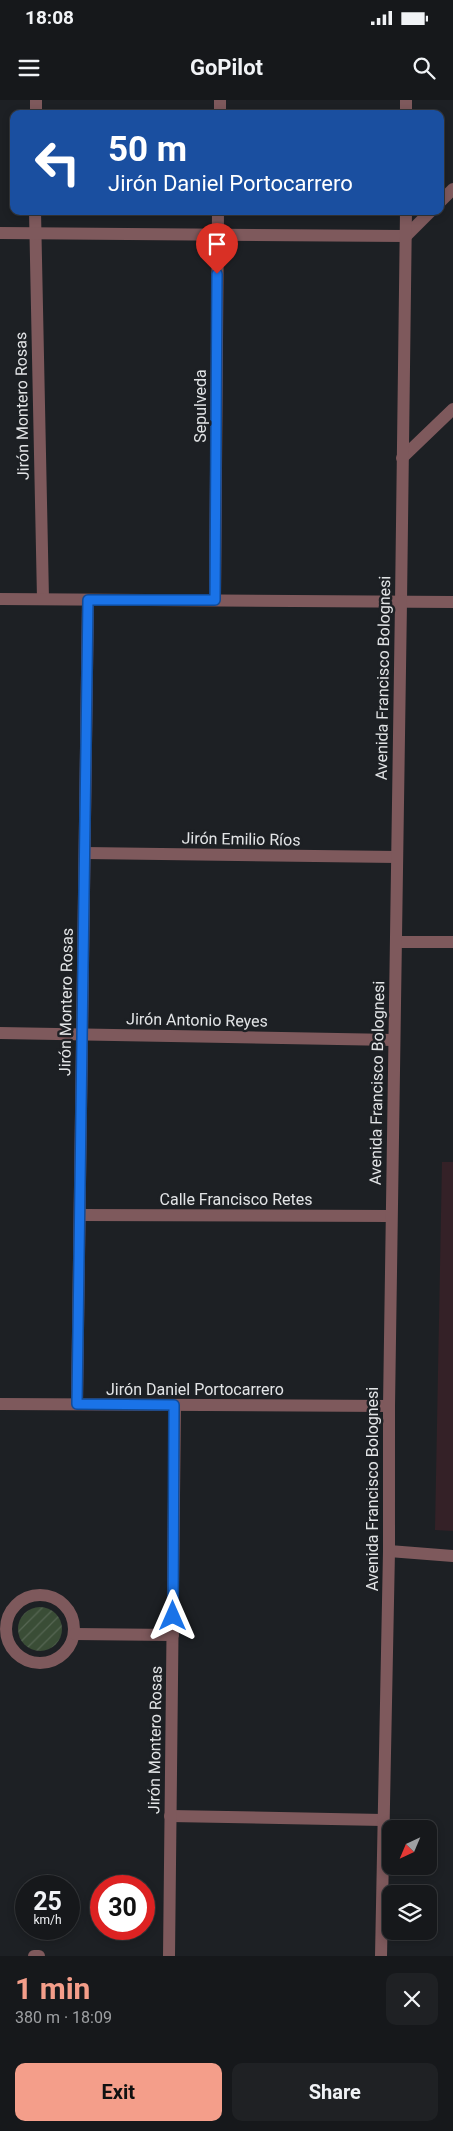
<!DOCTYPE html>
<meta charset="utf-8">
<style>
:root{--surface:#16181b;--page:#1f2124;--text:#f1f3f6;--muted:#9ea0a3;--line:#35373a;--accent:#f49e8a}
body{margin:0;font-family:Roboto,sans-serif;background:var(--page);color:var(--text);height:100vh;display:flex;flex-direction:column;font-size:19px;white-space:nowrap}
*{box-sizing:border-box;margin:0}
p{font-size:16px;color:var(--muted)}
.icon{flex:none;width:28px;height:28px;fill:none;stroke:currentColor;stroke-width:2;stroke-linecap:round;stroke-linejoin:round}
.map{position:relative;height:1856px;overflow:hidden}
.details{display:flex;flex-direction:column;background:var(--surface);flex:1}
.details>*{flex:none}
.banner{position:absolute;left:10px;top:10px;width:434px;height:105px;border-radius:10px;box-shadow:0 2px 8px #0003,0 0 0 1px var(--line);background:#1a4fa0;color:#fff;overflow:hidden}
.needle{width:32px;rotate:224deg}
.controls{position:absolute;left:382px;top:1720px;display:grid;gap:10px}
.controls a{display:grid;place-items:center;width:55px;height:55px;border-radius:10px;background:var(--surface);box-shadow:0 2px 8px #0003,0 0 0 1px var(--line);font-size:25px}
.speed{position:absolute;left:15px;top:1775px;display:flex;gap:10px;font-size:25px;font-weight:700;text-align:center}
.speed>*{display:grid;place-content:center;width:65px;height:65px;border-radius:50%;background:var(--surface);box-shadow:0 2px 8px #0003,0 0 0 1px var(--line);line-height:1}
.speed small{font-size:12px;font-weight:400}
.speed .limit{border:8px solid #d22;background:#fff;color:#111}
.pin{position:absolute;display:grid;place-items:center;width:42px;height:42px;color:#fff;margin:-51px -21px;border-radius:50% 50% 50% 0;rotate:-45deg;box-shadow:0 0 5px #0007}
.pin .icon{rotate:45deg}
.me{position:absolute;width:55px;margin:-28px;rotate:0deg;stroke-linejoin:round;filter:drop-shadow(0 0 4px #0008)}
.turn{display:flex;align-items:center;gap:18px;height:105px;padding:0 15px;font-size:22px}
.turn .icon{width:65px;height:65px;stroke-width:2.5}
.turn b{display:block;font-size:35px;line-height:42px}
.round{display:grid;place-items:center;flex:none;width:52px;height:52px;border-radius:10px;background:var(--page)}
.headline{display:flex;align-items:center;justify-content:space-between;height:85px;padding:0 15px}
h1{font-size:30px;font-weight:700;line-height:38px;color:var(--accent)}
.cta{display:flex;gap:10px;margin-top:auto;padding:10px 15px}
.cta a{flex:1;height:58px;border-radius:10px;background:var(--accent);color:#111;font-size:20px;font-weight:700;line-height:58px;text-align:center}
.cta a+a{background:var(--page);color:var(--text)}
.status{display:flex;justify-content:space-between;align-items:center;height:35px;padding:0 25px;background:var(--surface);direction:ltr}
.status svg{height:14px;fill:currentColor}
header{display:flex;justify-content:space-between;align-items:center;height:65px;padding:0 15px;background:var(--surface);font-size:22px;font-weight:700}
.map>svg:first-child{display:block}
</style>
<div class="status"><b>18:08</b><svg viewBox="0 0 49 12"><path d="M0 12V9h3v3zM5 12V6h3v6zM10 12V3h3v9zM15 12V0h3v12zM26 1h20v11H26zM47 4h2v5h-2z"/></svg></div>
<header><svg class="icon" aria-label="menu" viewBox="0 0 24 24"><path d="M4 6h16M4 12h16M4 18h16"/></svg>GoPilot<svg class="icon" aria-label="search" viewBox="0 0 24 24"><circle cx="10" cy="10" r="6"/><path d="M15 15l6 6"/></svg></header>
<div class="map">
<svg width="453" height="1856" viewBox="0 0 453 1856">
<defs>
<pattern id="garden-furrows" width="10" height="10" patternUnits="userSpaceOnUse" patternTransform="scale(1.25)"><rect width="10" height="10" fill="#3a4d36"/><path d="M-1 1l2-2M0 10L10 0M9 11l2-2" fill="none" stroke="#566653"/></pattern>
</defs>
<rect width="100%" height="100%" fill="#1d2024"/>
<polygon fill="#342127" points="442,1062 453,1062 453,1431 435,1430"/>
<circle fill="url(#garden-furrows)" cx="40" cy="1529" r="22"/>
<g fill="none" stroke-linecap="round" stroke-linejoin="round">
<g stroke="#7e595c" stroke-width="12">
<polyline points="36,14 36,0"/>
<polyline points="220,14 220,0"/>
<polyline points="406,14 406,0"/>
<polyline points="440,102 453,89"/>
<polyline points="35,111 43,499"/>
<polyline points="0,133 406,136"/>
<polyline points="406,136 431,111"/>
<polyline points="402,358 453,309"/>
<polyline points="215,500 218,111"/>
<polyline points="401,502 406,111"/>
<polyline points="85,753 397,757"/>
<polyline points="396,842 453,842"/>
<polyline points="0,933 394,940"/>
<polyline points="80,1115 391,1116"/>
<polyline points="0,1304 389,1306"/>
<polyline points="77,1304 88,500"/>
<polyline points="389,1451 453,1456"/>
<circle cx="40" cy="1529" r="34"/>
<polyline points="75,1534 173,1535"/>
<polyline points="170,1716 383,1720"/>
<polyline points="34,1856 39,1856"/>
<polyline points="169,1856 175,1305"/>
</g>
<g stroke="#7e595c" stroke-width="12">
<polyline points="0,499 453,502"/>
<polyline points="381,1856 389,1451 389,1306 401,502"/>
</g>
</g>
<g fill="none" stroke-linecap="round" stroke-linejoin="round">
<g stroke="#114b97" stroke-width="12">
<polyline id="route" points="173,1516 174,1305 77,1304 88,500 215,500 217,174"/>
</g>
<use href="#route" stroke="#1a73e8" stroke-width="9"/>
</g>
<g text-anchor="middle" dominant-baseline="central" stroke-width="5" stroke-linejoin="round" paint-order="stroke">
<g font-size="16" fill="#e2e4e6" stroke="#1d2024">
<text transform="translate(22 306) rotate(-91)">Jirón Montero Rosas</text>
<text transform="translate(200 306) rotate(-90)">Sepulveda</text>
<text transform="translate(383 578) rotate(-89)">Avenida Francisco Bolognesi</text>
<text transform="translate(241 739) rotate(1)">Jirón Emilio Ríos</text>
<text transform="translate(66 902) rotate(-89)">Jirón Montero Rosas</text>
<text transform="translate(197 920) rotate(1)">Jirón Antonio Reyes</text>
<text transform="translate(377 983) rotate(-89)">Avenida Francisco Bolognesi</text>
<text x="236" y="1099">Calle Francisco Retes</text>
<text x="195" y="1289">Jirón Daniel Portocarrero</text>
<text transform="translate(372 1389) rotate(-90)">Avenida Francisco Bolognesi</text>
<text transform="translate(155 1640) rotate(-89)">Jirón Montero Rosas</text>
</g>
</g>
</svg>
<div class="controls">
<a><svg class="needle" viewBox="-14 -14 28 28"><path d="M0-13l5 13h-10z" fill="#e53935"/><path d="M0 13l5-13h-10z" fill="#9ea0a3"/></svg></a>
<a><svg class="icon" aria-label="layers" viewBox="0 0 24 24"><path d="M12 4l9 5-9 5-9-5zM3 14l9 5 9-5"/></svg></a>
</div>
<div class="speed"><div>25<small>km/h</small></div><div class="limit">30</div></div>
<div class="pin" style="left:217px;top:174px;background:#d93025"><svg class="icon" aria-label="arrive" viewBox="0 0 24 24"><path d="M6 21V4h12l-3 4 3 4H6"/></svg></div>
<svg class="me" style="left:173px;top:1516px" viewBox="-20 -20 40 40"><path d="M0-17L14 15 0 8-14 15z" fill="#1a73e8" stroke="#fff" stroke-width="4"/></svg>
<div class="banner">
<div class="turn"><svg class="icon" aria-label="left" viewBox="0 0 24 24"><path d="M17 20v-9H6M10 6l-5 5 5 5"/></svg><div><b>50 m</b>Jirón Daniel Portocarrero</div></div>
</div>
</div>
<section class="details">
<div class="headline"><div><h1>1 min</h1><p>380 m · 18:09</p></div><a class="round"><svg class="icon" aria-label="close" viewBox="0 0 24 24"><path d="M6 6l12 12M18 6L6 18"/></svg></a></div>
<div class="cta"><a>Exit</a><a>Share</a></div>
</section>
